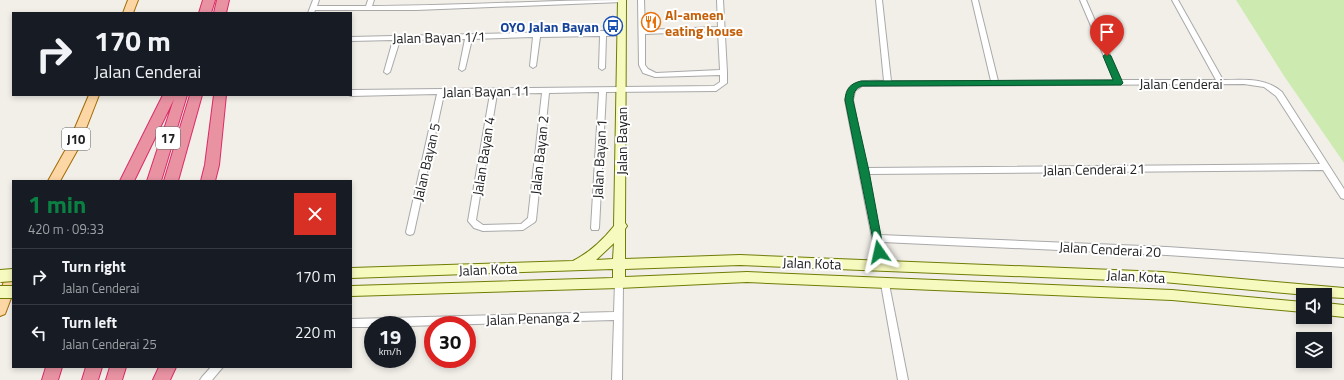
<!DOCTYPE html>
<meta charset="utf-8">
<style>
:root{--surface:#171b24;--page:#20242c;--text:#f1f3f6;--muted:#9ea1a6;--line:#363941;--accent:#0b8043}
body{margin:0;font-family:"Titillium Web",sans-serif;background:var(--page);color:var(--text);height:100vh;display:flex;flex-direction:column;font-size:15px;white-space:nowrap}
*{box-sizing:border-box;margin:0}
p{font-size:13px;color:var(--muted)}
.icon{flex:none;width:22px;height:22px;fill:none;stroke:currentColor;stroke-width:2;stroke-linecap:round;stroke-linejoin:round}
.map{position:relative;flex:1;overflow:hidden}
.details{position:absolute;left:12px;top:180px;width:340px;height:188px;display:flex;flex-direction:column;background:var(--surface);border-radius:0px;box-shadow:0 2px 6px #0003}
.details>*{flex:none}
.hud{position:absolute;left:12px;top:12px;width:340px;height:84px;border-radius:0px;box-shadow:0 2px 6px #0003;background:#171b24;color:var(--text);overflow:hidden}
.fabs{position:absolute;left:1296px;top:288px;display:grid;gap:8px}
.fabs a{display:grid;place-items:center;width:36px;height:36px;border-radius:0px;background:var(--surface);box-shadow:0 2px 6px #0003;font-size:20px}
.speed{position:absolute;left:364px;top:316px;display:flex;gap:8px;font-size:20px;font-weight:700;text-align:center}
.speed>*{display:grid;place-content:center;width:52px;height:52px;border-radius:50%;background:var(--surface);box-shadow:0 2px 6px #0003;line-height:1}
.speed small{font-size:10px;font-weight:400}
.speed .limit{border:6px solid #d22;background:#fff;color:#111}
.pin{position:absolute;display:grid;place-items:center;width:34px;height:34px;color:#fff;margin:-41px -17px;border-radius:50% 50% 50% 0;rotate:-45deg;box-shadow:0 0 4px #0007}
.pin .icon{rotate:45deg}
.me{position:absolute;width:44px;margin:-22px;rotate:349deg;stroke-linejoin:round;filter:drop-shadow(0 0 3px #0008)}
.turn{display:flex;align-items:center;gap:14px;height:84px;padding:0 16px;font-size:18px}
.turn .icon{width:52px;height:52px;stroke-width:2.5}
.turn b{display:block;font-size:28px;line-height:34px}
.round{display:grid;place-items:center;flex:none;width:42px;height:42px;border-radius:0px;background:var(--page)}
.overview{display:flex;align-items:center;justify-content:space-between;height:68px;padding:0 16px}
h1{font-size:24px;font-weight:700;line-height:30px;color:var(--accent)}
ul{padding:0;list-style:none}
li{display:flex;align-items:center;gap:12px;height:56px;padding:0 16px;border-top:1px solid var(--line)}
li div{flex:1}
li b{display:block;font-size:15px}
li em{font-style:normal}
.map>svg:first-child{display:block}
</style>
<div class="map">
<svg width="1344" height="380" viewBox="0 0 1344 380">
<rect width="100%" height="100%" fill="#f2efe9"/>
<polygon fill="#cdebb0" points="1236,0 1344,0 1344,163 1284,76"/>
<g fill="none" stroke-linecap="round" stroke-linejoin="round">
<g stroke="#a9a9a9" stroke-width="2">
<g id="street">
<path d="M313 0H319L317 6H366L368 0H374L372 6C456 6 541 0 625 0L622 2 416 10H315L314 13H308Z"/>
<path d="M638 0H644L645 30 718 27 717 0H723L727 72V83L716 91 606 92 599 228 598 230H592L591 228 599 92 549 93 536 220 535 222 523 230 483 231 474 228 468 221 490 94H444L414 232 413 234 410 235 407 234 406 232 437 94 351 96 349 95H351V90L714 86 720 82V75L655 77 643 73 639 65ZM718 31 720 70 656 73 648 69 645 65V34ZM542 93 528 218 521 224 483 225 476 220 497 94Z"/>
<path d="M876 0H882L891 81H991L972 0H978L998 81 1114 80 1080 0H1086L1121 80H1216L1172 0H1178L1223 80C1244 80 1265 77 1282 92L1344 189V199L1341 198 1323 170 868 174 880 235 1167 247 1344 259V267L1167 255 882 242 886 265 885 268 882 269 879 268 872 238 845 100C849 77 867 81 884 81ZM1244 84 1264 87 1276 96 1320 164 866 168 853 100 855 91 862 86Z"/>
<polygon points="603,31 622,31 625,33 622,35 606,36 605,68 602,70 599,68 600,36 540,37 536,66 533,68 530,66 533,37 472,39 465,69 462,71 459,69 465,39 400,40 390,72 387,74 384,72 393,40 351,41 351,37"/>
<polygon points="619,279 622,280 623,283 622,380 612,380 614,320 407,326 373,325 373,327 351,327 351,319 614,312 615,283 616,280"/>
<polygon points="885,280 888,281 889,284 908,380 898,380 881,284 882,281"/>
<polygon points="211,367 223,367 212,380 200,380 202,377"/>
</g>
</g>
<g stroke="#707d05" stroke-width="2">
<g id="secondary">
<path d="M618 0H626L625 223 627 226 625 229V259L740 255 1163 272 1344 288V298L1325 297V295H1307L1163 282 740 265 625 269V277L747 272 1172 290 1303 302V312L1172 300 747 282 619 288 351 296V286L613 278V269L351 278V268L573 261C590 252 602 241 614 226ZM614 243 613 259 596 260Z"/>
<polygon points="1325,303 1344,305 1344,317 1325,315"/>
</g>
</g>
<g stroke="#a06b00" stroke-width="2">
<g id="primary">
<polygon points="128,0 138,0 133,13 123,13"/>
<polygon points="89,95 99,95 78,149 60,181 48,181 66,149"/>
<polygon points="13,269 13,293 5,314 0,316 0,292 8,271"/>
</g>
</g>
<g stroke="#dc2a67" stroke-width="2">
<g id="highway">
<polygon points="203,0 215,0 211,13 199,13"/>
<polygon points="217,0 229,0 226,13 214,13"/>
<polygon points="163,95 187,95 161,181 147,181 174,99 134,181 120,181"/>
<polygon points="190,95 202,95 178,181 164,181"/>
<polygon points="214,95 226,95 219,165 215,181 201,181 205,165"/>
<polygon points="46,367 62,367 58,380 42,380"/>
<polygon points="86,367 102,367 98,380 82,380"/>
<polygon points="110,367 126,367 122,380 106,380"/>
<polygon points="159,367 176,367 170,380 153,380"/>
</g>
</g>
<use href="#street" fill="#fff" fill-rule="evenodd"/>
<use href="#secondary" fill="#f7fabf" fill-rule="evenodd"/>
<use href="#primary" fill="#fcd6a4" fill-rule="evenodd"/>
<use href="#highway" fill="#e892a2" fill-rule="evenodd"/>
<g stroke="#707d05" stroke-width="14" stroke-linecap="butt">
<g id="secondary-bridge">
<polyline points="0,276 13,275"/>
<polyline points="0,292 13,292"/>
</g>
</g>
<use href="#secondary-bridge" stroke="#f7fabf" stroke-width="12"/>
</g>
<path fill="#0b8043" stroke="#07532c" d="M1107 53 1111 56 1123 83 1121 85 862 86C854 89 854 93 853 100L869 171 884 252 882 255H876L845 100C846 88 850 84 861 81L1113 80 1103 56Z"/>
<defs>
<g id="restaurant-ring" transform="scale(1)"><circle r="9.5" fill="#fff" stroke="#e8710a" stroke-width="1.5"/><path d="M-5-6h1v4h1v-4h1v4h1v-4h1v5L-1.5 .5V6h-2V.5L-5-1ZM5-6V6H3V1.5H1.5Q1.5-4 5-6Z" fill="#e8710a"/></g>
<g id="bus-ring" transform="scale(1)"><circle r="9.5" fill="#fff" stroke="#1a4fb4" stroke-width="1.5"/><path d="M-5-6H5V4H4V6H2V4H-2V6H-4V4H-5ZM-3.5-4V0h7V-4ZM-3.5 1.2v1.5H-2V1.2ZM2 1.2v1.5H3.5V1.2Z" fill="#1a4fb4"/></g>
</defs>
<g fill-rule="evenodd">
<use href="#restaurant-ring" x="651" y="22"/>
<use href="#bus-ring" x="613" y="26"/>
</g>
<g text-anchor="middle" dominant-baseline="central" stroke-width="4" stroke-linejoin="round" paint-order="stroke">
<g fill="#fff" stroke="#646464" stroke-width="1">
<rect x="156" y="127" width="24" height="22" rx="3"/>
<rect x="62" y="128" width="28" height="22" rx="3"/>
</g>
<g font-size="13" font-weight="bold" fill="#222">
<text x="168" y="138">17</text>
<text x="76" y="139">J10</text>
</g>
<g font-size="14" font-weight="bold" fill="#c56008" stroke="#fff" text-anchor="start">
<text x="665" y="14">Al-ameen<tspan x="665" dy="16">eating house</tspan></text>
</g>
<g font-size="14" font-weight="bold" fill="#164399" stroke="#fff" text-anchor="end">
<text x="599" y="26">OYO Jalan Bayan</text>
</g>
<g font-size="14" fill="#222" stroke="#fff">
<text transform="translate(439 37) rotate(-1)">Jalan Bayan 1/1</text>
<text x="1181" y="83">Jalan Cenderai</text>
<text transform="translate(486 91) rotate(-1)">Jalan Bayan 11</text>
<text transform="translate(621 141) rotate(-90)">Jalan Bayan</text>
<text transform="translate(539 155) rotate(-84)">Jalan Bayan 2</text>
<text transform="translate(483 156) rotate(-81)">Jalan Bayan 4</text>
<text transform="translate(599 159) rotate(-87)">Jalan Bayan 1</text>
<text transform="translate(426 162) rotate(-77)">Jalan Bayan 5</text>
<text transform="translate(1094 169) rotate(-1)">Jalan Cenderai 21</text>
<text transform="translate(1110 249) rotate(3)">Jalan Cenderai 20</text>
<text transform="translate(812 263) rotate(2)">Jalan Kota</text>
<text transform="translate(488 269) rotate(-2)">Jalan Kota</text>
<text transform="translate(1136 276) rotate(3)">Jalan Kota</text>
<text transform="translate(533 318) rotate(-2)">Jalan Penanga 2</text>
</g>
</g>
</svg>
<div class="fabs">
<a><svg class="icon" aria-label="sound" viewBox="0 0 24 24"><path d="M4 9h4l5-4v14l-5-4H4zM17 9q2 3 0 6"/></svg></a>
<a><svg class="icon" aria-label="layers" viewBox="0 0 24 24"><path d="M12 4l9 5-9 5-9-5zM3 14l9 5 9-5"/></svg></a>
</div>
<div class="speed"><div>19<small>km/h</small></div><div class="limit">30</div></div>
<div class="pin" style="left:1107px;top:56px;background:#d93025"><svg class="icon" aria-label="arrive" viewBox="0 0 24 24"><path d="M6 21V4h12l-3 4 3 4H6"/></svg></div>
<svg class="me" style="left:879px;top:252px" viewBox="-20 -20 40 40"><path d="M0-17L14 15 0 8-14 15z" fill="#0b8043" stroke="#fff" stroke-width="4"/></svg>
<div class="hud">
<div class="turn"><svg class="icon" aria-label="right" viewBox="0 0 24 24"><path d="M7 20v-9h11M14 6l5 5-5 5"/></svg><div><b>170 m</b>Jalan Cenderai</div></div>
</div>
<section class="details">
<div class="overview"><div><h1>1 min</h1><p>420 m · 09:33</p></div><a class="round" style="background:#d93025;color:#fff"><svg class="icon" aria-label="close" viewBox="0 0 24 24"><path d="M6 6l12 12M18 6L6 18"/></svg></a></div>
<ul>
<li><svg class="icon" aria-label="right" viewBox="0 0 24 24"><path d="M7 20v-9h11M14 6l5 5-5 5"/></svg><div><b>Turn right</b><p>Jalan Cenderai</p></div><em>170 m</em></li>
<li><svg class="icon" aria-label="left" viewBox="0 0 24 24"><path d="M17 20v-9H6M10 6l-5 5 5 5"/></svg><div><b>Turn left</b><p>Jalan Cenderai 25</p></div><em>220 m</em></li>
</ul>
</section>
</div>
